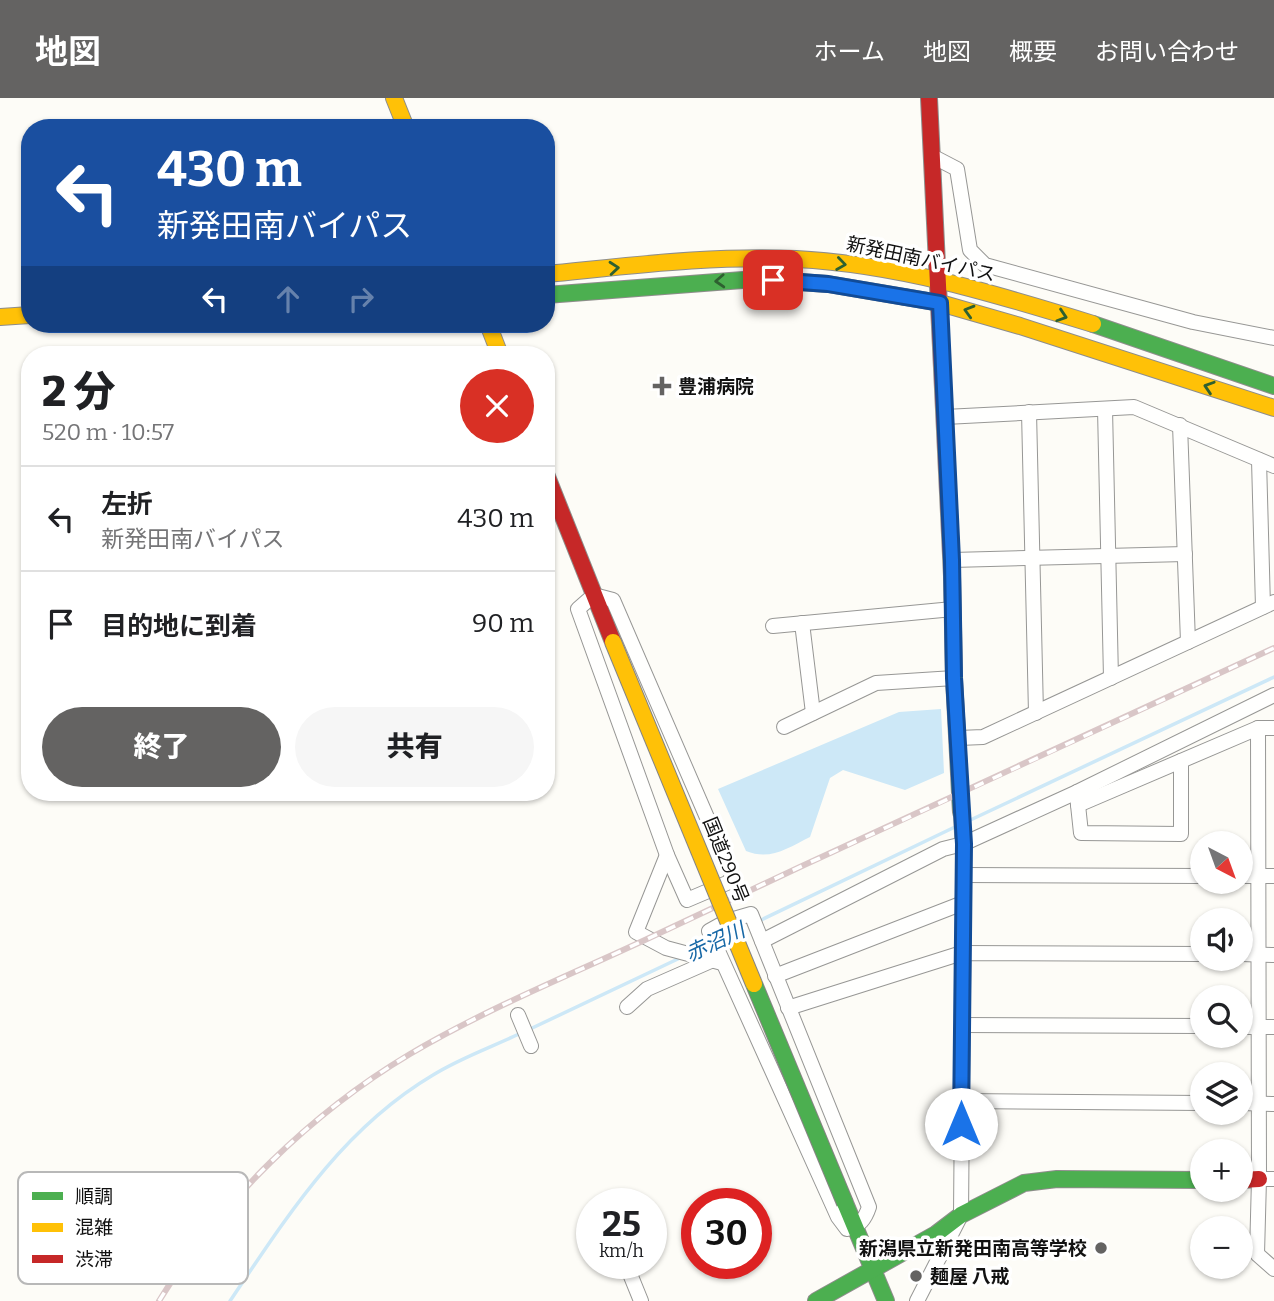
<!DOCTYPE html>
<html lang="ja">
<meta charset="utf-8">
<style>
:root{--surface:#fff;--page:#f6f6f6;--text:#202124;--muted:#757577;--line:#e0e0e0;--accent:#646362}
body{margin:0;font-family:Bitter,"Noto Sans JP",serif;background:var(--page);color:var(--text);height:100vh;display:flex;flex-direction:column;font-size:26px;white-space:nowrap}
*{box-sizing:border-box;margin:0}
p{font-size:23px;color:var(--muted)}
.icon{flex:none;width:38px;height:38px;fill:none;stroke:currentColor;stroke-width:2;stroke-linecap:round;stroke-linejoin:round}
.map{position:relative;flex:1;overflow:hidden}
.sheet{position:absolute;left:21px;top:248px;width:534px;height:455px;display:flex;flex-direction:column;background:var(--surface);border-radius:28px;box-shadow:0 2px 5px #0004}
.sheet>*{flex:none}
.banner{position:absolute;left:21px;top:21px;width:534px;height:214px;border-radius:28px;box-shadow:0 2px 5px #0004;background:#1a4fa0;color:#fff;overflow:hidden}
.needle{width:46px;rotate:139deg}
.tools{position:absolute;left:1190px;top:733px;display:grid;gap:14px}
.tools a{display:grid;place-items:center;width:63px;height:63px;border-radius:50%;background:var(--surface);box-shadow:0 2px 5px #0004;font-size:35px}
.speed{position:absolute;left:576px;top:1090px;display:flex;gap:14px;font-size:35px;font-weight:700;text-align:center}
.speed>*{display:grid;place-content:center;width:91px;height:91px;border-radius:50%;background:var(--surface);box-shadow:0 2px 5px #0004;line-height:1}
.speed small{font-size:18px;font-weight:400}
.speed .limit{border:10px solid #d22;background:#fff;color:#111}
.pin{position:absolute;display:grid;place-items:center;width:60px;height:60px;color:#fff;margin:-30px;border-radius:14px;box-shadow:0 4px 10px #0006}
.me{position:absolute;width:77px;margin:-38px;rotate:0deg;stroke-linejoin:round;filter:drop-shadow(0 0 5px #0008)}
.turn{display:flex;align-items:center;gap:24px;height:147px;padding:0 21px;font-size:32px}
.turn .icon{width:91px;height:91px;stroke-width:2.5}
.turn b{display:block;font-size:49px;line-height:60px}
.lanes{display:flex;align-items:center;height:66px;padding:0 21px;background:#0003;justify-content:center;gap:35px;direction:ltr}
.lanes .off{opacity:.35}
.round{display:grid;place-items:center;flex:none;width:74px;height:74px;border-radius:37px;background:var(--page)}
.overview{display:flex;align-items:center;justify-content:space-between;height:119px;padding:0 21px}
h1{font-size:42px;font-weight:800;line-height:52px}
.action{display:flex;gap:14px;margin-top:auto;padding:14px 21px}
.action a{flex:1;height:80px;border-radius:42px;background:var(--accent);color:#fff;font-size:28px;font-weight:800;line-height:80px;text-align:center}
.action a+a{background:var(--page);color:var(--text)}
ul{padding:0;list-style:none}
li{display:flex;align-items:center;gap:21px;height:105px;padding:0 21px;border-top:2px solid var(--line)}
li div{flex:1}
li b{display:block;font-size:26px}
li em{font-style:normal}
header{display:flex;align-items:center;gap:42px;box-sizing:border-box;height:98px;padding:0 35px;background:var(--accent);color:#fff}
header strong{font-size:33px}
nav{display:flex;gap:38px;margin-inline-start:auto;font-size:24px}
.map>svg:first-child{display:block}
</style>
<header>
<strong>地図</strong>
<nav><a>ホーム</a><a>地図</a><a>概要</a><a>お問い合わせ</a></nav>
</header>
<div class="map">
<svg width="1274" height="1203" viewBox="0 0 1274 1203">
<rect width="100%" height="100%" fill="#fdfcf7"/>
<path fill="#cde8f7" d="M941 611 944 675 905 692 843 672 830 680 810 739C788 750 770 763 746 753L718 691 899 614Z"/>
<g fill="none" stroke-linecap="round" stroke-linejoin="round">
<g stroke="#cde8f7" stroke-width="3.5">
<polyline points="964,725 1274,579"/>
<polyline points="759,823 957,728"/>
<polyline points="695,852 710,845"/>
<polyline points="528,932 682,859"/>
<path d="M230 1203C288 1117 342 1031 433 977 460 960 492 949 521 935"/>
</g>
<g stroke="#979795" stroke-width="16">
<g id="street">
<polyline points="932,58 957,71 970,152 985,167 1193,224 1274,240"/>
<polyline points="1105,311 1111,580"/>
<polyline points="1029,314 1036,615"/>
<polyline points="945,319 1134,309 1274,368"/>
<polyline points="1180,327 1188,544"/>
<polyline points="1259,362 1263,509"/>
<polyline points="952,462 1185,456"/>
<polygon points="594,497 613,502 734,782 687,802 667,757 578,511"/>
<polyline points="802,525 813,615"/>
<polyline points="773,528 953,511"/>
<polyline points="784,629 876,585 954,580"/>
<polyline points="1258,630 1259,1081 1257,1156 1274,1171"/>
<polyline points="959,640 983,639 1274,504"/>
<polyline points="1077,694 1078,707 1258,630 1274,630"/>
<polyline points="1078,707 1081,735 1181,736 1181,663"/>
<polyline points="667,757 636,834 666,850 722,865"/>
<polyline points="964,777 1202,778"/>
<polyline points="1241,778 1274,778"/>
<path d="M751 816 869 1109C865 1121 860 1128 847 1131L838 1119 709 833 727 823Z"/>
<polyline points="762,843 943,751 963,746 1077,694 1274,597"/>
<polyline points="1241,856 1274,857"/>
<polyline points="775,878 963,805"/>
<polyline points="627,909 647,891 713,862"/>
<polyline points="788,910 962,855 1202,856"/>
<polyline points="518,917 531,948"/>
<polyline points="962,927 1202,928"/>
<polyline points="1241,929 1274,929"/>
<polyline points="961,1003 1202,1005"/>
<polyline points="1241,1005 1274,1006"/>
<polyline points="1259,1081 1274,1081"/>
<polyline points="626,1166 641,1203"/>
<polyline points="917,1203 961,1117 964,777 961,714"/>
</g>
</g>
<g stroke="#8e8d8b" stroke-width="18">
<g id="fast">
<polyline points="546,197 756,181 828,186 905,199"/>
<polyline points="1093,226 1274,288"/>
<polyline points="952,478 954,580 961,714"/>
<polyline points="845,1105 886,1203"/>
<polyline points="816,1203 936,1136 961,1117 1024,1085 1057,1081 1202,1082"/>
</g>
</g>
<g stroke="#8e8d8b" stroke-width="18">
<g id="slow">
<polyline points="394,0 406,30"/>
<path d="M546 176C629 168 713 157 796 161 898 166 996 196 1093 226"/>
<polyline points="905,199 940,205 1020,228 1274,310"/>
<polyline points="0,219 30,217"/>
<polyline points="488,226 500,257"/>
</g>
</g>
<g stroke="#8e8d8b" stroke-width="18">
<g id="jam">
<polyline points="929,0 952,478"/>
<polyline points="546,376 613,544"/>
<polyline points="1241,1082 1259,1081"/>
</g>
</g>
<use href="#street" stroke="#fffffe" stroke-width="14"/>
<use href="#fast" stroke="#4caf50" stroke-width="16"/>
<use href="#slow" stroke="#ffc107" stroke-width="16"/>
<use href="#jam" stroke="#c62828" stroke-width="16"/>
<g stroke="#d9c6c7" stroke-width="6">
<path id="rail" d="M159 1203C220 1104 311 1015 410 956 486 911 568 878 647 841 699 817 750 792 802 768 960 696 1117 623 1274 550"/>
</g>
<use href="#rail" stroke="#fff" stroke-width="3.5" stroke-dasharray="10" stroke-linecap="butt"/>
<g stroke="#858482" stroke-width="18" stroke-linecap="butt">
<polyline id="fast-bridge" points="754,886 845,1105"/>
</g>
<g stroke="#858482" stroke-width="18" stroke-linecap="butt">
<polyline id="slow-bridge" points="613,544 754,886"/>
</g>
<use href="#fast-bridge" stroke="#4caf50" stroke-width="16"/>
<use href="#slow-bridge" stroke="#ffc107" stroke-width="16"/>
</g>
<defs><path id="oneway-chevron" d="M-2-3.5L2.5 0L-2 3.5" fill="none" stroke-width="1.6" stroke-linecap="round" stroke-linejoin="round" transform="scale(1.75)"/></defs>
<g stroke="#2e6030">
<use href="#oneway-chevron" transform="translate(841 166) rotate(8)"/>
<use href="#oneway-chevron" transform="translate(614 170) rotate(-5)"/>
<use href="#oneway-chevron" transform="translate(720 183) rotate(177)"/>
<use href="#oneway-chevron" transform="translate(969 213) rotate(-164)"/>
<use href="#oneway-chevron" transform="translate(1062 218) rotate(18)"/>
<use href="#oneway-chevron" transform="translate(1209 289) rotate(-162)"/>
</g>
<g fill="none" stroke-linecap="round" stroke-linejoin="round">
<g stroke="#114b97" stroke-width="18">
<polyline id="route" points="773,182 828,186 940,205 952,462 954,580 964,746 961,1026"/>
</g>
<use href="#route" stroke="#1a73e8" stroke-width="12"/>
</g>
<g fill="#646362" stroke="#fff" stroke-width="2.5">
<path d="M658.5 277.5h7v7h7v7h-7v7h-7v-7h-7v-7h7z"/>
<circle cx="1101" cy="1150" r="7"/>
<circle cx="916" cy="1178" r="7"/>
</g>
<g text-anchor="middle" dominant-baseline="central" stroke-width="7" stroke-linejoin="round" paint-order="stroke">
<g font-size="19" fill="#111" stroke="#fff">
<text transform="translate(921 161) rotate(12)">新発田南バイパス</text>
<text transform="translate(726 762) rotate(68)">国道290号</text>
</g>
<g font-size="19" font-weight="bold" fill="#111" stroke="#fff" text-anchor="start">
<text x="678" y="288">豊浦病院</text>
<text x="1087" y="1150" text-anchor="end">新潟県立新発田南高等学校</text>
<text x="930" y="1178">麺屋 八戒</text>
</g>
<g font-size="21" font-style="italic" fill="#1768a6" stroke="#fff">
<text transform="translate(715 844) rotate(-25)">赤沼川</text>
</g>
</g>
<rect x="18" y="1074" width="230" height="112" rx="10" fill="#fff" stroke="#b8b8b8" stroke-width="2"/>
<rect x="32" y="1094" width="31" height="8" fill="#4caf50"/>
<rect x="32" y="1125" width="31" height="9" fill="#ffc107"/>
<rect x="32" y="1157" width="31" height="8" fill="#c62828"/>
<g font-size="19" fill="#111">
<text x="75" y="1105">順調</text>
<text x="75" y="1136">混雑</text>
<text x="75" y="1168">渋滞</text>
</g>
</svg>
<div class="tools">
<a><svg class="needle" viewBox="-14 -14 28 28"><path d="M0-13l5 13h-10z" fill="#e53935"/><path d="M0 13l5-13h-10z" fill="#757577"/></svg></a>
<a><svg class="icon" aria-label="sound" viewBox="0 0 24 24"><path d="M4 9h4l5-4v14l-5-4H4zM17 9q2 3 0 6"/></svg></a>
<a><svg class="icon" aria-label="search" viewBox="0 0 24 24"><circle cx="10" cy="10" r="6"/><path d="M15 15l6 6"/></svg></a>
<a><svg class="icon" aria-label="layers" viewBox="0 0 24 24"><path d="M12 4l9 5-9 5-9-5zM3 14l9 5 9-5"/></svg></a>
<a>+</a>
<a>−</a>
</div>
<div class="speed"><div>25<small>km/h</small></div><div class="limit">30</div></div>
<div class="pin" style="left:773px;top:182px;background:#d93025"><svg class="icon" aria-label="arrive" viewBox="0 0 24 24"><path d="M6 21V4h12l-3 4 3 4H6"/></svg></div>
<svg class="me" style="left:961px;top:1026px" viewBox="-20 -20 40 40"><circle r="19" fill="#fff"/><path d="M0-13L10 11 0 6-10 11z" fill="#1a73e8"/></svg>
<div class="banner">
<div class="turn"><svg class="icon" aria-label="left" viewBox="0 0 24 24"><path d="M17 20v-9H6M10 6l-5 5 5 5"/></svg><div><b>430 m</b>新発田南バイパス</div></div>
<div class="lanes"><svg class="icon" aria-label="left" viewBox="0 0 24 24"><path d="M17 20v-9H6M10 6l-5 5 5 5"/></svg><svg class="icon off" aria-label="ahead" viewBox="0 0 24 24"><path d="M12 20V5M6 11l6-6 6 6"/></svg><svg class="icon off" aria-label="right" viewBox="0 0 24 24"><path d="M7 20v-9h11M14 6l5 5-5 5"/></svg></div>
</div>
<section class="sheet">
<div class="overview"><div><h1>2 分</h1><p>520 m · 10:57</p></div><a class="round" style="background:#d93025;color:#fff"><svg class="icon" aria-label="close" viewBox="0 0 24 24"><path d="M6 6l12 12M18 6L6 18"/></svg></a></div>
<ul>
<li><svg class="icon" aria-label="left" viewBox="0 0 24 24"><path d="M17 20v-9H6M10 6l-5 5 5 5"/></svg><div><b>左折</b><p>新発田南バイパス</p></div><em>430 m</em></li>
<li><svg class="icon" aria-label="arrive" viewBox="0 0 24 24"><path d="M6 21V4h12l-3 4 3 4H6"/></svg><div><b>目的地に到着</b></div><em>90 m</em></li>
</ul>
<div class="action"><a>終了</a><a>共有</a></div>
</section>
</div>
